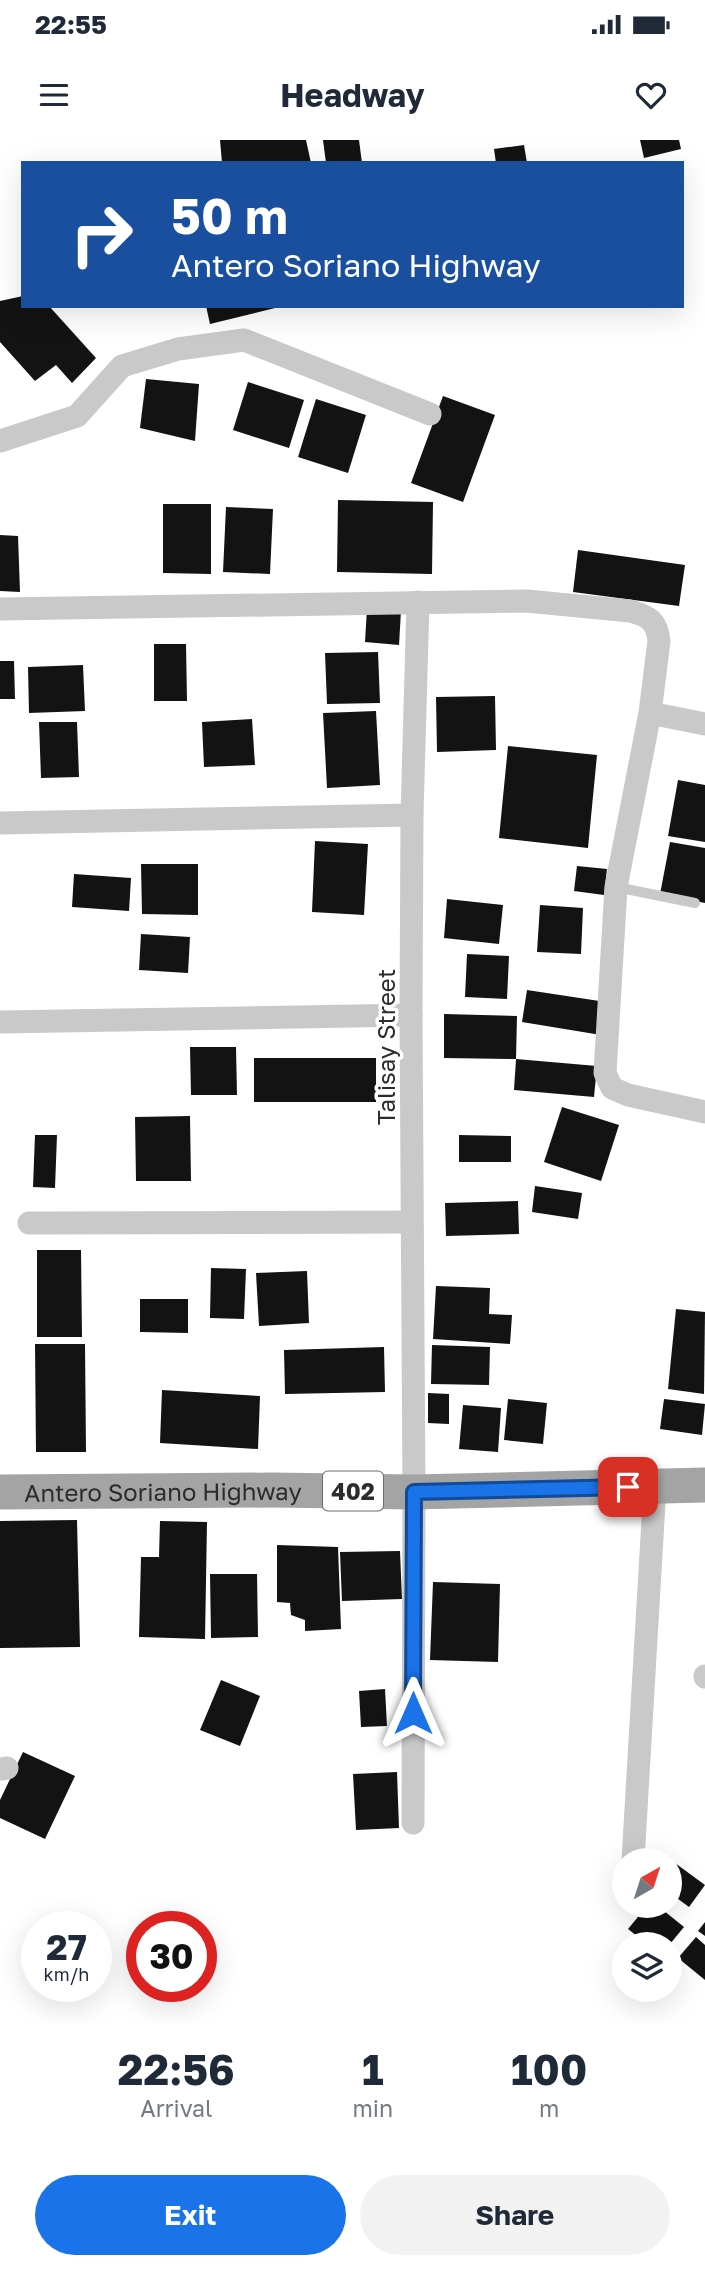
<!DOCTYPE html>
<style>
:root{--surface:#fff;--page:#f2f2f3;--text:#1f2937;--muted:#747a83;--accent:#1a73e8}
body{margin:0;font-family:"Golos Text",sans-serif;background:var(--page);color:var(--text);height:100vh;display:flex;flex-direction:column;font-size:26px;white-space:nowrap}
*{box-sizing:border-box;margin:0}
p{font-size:23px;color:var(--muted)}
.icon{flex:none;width:38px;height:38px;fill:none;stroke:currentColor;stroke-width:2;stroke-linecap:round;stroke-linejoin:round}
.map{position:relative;height:1884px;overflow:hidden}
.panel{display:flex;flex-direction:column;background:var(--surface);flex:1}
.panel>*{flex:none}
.top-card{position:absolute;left:21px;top:21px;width:663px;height:147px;border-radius:0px;box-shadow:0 7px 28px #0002;background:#1a4fa0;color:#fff;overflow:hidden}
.needle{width:46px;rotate:39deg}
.buttons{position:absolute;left:612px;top:1708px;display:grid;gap:14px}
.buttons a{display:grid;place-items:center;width:70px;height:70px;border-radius:50%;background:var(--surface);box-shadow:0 7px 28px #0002;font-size:35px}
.speed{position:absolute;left:21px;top:1771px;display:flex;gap:14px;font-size:35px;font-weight:700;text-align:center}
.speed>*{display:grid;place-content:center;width:91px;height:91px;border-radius:50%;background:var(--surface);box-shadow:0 7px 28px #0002;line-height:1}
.speed small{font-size:18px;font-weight:400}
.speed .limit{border:10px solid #d22;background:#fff;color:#111}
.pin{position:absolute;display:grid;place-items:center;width:60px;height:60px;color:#fff;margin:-30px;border-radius:14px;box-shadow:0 4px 10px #0006}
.me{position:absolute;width:77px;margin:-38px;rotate:0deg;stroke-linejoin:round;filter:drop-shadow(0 0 5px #0008)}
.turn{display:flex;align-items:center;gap:24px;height:147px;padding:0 35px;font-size:32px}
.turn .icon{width:91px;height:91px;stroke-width:2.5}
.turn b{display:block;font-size:49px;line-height:60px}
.eta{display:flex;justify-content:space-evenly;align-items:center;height:119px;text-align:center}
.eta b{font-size:42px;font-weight:700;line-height:49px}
.button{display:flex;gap:14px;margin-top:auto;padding:14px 35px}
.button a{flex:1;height:80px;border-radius:42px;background:var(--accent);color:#fff;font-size:28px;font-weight:700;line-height:80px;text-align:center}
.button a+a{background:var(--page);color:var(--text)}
.status{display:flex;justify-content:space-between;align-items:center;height:49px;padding:0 35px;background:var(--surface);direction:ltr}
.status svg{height:19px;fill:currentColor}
header{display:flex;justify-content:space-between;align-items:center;height:91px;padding:0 35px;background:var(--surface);font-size:32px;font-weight:700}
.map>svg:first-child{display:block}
</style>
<div class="status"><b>22:55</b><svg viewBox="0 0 49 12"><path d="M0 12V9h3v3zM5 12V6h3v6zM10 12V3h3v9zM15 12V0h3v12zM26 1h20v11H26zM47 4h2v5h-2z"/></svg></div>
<header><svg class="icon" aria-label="menu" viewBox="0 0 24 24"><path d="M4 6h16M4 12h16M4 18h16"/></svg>Headway<svg class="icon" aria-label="heart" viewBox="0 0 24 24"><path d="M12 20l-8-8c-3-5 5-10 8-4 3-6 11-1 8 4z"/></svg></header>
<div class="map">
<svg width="705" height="1884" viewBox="0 0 705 1884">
<rect width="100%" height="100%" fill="#fff"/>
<g fill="#131313">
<polygon points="220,0 306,0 311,23 222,23"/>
<polygon points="323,0 359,0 362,23 326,23"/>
<polygon points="640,0 679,0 681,9 644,18"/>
<polygon points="524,5 527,23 496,23 494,9"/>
<polygon points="23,156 23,166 49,166 96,218 72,243 56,225 35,241 0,202 0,161"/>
<polygon points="206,166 279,166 279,167 210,184"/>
<polygon points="146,239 199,244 195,301 140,288"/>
<polygon points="248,242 304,260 289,308 233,290"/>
<polygon points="443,256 495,275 463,362 411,343"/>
<polygon points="316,259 366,275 348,333 298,317"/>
<polygon points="338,360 433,362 432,434 337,432"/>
<polygon points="163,364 211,364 211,434 163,433"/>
<polygon points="226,367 273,369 270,434 223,432"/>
<polygon points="0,395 18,396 20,452 0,451"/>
<polygon points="578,410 685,425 679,466 573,452"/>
<polygon points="367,468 401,471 399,505 365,502"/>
<polygon points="154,504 186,504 187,561 154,561"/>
<polygon points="378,512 380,563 327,564 325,513"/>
<polygon points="0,521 14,521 15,559 0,559"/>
<polygon points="83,525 85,571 29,573 28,527"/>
<polygon points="495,556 496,610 437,612 436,557"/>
<polygon points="376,571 380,645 327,648 323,573"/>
<polygon points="252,579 255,625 204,627 202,582"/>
<polygon points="39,582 77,582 79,637 41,638"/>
<polygon points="508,606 597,615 588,708 499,698"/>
<polygon points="678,640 705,645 705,702 668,696"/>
<polygon points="315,701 368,704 364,775 312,772"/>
<polygon points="670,702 705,708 705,763 660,754"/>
<polygon points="141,724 198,724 198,775 142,774"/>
<polygon points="577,726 607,729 604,755 574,751"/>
<polygon points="74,734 131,738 129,771 72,767"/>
<polygon points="447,759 503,765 499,804 444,798"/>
<polygon points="540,765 583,768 581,814 537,812"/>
<polygon points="141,794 190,797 188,833 139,830"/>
<polygon points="467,814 509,816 507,859 465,857"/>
<polygon points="527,850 606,862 601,895 522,882"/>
<polygon points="444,874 517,876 516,919 444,918"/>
<polygon points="190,907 236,907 237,955 191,955"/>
<rect x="254" y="918" width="122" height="44"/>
<polygon points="516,919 597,926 594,957 514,950"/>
<polygon points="562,967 619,985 601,1041 544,1022"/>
<polygon points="190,976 191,1041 136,1041 135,977"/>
<polygon points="35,995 57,995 55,1048 33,1047"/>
<polygon points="459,995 511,996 511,1022 459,1022"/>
<polygon points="535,1046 582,1053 578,1079 532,1072"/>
<polygon points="518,1061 519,1094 446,1096 445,1063"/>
<polygon points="37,1110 81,1110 82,1197 37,1197"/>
<polygon points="211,1128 246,1129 244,1179 210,1178"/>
<polygon points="307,1131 309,1183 259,1186 256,1133"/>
<polygon points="436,1146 490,1148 489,1174 512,1175 510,1204 433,1199"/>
<polygon points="140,1159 188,1159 188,1193 140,1192"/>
<polygon points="676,1169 705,1172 704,1254 668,1249"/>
<polygon points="35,1204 85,1204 86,1312 36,1312"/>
<polygon points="432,1205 490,1207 489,1245 431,1244"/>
<polygon points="384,1207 385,1252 285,1254 284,1210"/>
<polygon points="162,1250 260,1256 258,1309 160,1303"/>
<polygon points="428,1253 449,1254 449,1284 428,1283"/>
<polygon points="508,1259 547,1263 543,1304 504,1300"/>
<polygon points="664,1259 705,1264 702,1295 660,1289"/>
<polygon points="463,1265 501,1268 498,1312 459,1309"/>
<polygon points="77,1380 80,1507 0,1508 0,1381"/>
<polygon points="160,1381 207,1382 205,1499 139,1497 141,1417 159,1417"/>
<polygon points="277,1405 338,1407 341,1489 305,1491 305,1480 291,1475 290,1463 277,1462"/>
<polygon points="400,1411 402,1459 342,1461 340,1412"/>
<polygon points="210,1434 257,1434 258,1497 211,1498"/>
<polygon points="433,1442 500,1444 498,1522 430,1520"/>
<polygon points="221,1540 260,1556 240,1606 200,1590"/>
<polygon points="385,1549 387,1586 361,1587 359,1551"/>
<polygon points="23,1612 75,1636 45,1699 0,1678 0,1660"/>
<polygon points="397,1632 399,1688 356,1690 353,1634"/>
<polygon points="675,1723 705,1745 689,1767 670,1753 670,1729"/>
<polygon points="647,1766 658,1766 684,1787 670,1804 647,1804 628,1789"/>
<polygon points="705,1782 705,1796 698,1791"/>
<polygon points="696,1797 705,1805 705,1840 678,1818"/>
</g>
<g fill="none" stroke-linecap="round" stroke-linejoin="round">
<polyline stroke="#c9c9c9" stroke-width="10" points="616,747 695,763"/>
<g stroke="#c9c9c9" stroke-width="23">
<polyline points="0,301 77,276 122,226 178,209 244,200 430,274"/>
<path d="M0 469 527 461 630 471C649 476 657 481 659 501L650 573 616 747 605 933 612 948 628 955 705 972"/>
<polyline points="650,573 705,584"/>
<polyline points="0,683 412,675"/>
<polyline points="0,882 411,875"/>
<polyline points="29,1083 411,1082"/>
<polyline points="705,1537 705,1536"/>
<polyline points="0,1629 7,1628"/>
<polyline points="413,1683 414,1352 411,875 412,675 418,462"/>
<polyline points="633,1720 655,1346"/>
</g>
<path stroke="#a4a4a4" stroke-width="35" id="s1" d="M0 1352 272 1350 414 1352 705 1345"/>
</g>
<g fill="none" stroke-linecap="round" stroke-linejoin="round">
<g stroke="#114b97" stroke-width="18">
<polyline id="route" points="413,1573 414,1352 628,1347"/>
</g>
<use href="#route" stroke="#1a73e8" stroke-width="12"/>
</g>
<g text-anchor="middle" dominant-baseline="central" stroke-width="7" stroke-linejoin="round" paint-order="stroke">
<rect fill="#fff" stroke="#6b6b6b" stroke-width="2" x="323" y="1331.5" width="60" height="39" rx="5"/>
<g font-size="23" font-weight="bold" fill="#2c2c2c">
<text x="353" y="1351">402</text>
</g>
<g font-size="24" fill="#2c2c2c" stroke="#fff">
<text transform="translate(385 907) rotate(-90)">Talisay Street</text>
<text stroke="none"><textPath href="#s1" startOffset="163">Antero Soriano Highway</textPath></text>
</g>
</g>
</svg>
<div class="buttons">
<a><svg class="needle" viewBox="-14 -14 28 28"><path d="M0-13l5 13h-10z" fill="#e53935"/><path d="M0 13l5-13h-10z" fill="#747a83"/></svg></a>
<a><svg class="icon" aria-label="layers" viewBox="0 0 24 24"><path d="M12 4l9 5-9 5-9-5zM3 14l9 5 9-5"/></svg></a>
</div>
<div class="speed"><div>27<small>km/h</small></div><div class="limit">30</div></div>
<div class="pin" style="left:628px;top:1347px;background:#d93025"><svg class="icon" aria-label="arrive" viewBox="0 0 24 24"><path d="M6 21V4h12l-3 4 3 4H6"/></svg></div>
<svg class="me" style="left:413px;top:1573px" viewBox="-20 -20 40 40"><path d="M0-17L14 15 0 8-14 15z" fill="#1a73e8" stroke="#fff" stroke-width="4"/></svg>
<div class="top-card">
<div class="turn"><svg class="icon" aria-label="right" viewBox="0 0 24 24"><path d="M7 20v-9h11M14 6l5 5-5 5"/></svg><div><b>50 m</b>Antero Soriano Highway</div></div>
</div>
</div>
<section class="panel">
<div class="eta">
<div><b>22:56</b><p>Arrival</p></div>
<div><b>1</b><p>min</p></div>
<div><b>100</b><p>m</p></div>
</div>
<div class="button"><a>Exit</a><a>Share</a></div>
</section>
